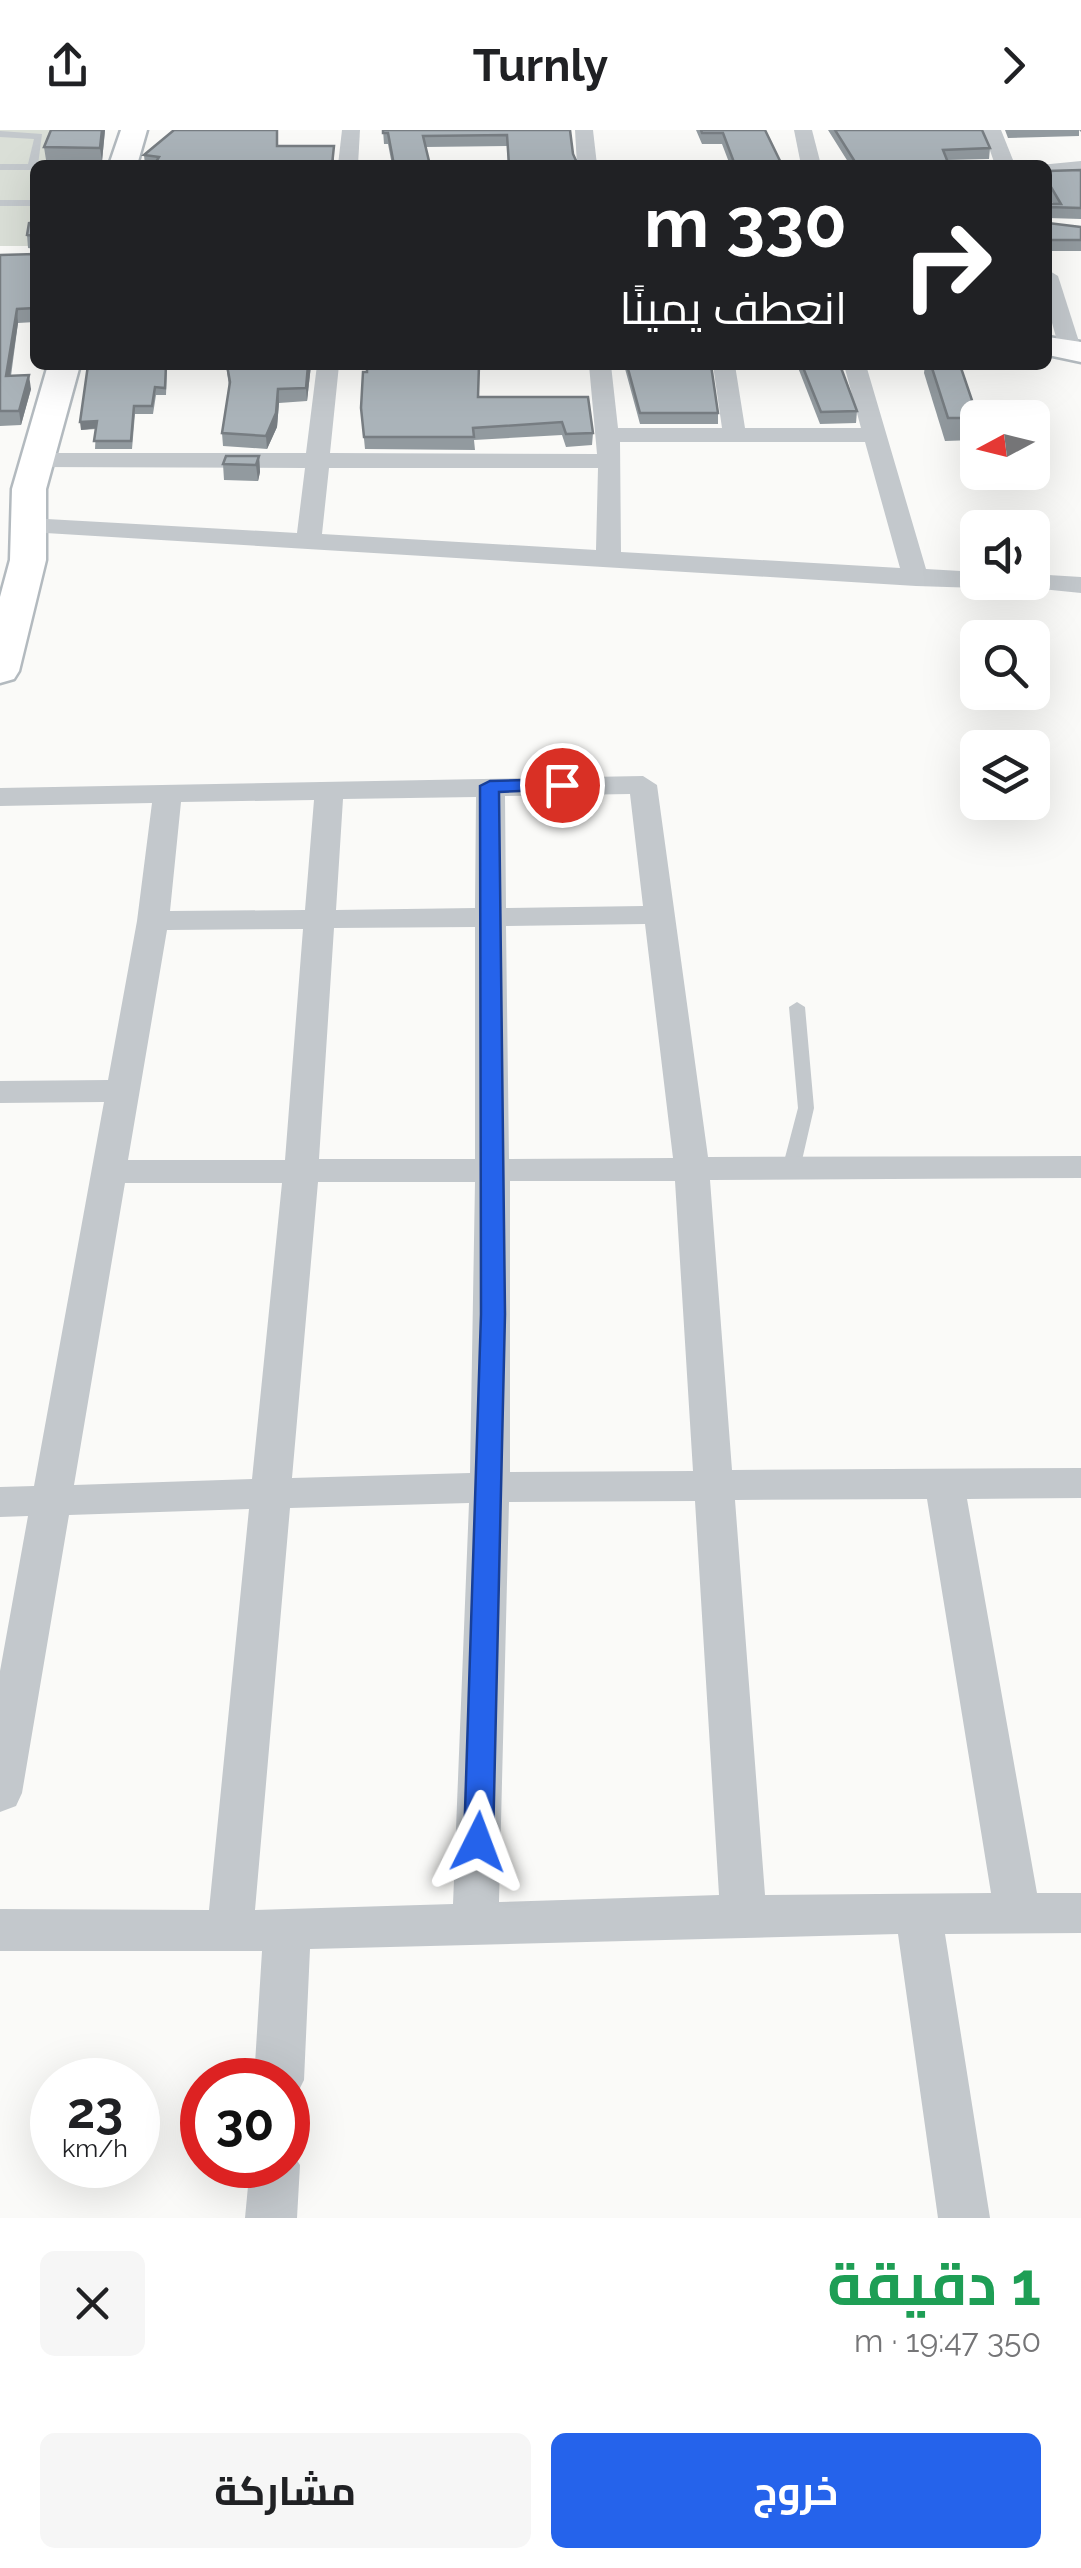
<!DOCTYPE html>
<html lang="ar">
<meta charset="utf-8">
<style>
:root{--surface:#fff;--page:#f6f6f6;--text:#202124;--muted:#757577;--accent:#2563eb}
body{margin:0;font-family:Raleway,Cairo,sans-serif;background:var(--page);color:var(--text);direction:rtl;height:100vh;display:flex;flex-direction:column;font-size:38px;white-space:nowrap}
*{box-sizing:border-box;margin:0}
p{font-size:32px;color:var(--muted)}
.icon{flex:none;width:55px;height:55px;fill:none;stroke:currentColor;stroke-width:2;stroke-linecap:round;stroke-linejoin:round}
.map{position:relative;height:2088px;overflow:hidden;direction:ltr}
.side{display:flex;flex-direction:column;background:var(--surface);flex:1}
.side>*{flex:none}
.top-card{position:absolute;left:30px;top:30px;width:1022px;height:210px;border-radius:15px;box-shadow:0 10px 40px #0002;direction:rtl;background:#202124;color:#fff;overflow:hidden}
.needle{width:65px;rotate:263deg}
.controls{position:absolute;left:960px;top:270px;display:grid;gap:20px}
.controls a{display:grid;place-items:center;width:90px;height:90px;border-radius:15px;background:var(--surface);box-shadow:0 10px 40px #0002;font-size:50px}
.speed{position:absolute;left:30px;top:1928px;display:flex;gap:20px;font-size:50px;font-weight:700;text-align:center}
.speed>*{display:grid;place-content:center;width:130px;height:130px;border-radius:50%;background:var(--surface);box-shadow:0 10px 40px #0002;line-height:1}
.speed small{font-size:25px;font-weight:400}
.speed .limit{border:15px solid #d22;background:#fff;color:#111}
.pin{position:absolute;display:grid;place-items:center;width:85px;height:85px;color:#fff;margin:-42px;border:5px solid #fff;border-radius:50%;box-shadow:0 2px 10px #0007}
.me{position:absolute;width:110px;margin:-55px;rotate:3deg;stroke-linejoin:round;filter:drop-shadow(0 0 8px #0008)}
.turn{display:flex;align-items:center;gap:35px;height:210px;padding:0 40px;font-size:45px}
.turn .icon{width:130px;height:130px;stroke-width:2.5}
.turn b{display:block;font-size:70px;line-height:85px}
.round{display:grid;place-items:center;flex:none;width:105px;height:105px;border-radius:15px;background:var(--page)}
.overview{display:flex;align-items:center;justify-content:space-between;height:170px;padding:0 40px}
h1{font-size:60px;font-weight:700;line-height:75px;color:#1e9e55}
.button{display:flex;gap:20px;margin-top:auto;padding:20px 40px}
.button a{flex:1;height:115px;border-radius:15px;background:var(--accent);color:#fff;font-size:40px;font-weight:700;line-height:115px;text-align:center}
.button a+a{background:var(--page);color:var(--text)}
header{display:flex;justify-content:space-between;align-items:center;height:130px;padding:0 40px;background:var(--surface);font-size:45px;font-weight:700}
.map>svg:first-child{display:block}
</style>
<header><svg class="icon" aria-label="forward" viewBox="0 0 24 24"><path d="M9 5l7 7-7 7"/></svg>Turnly<svg class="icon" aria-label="share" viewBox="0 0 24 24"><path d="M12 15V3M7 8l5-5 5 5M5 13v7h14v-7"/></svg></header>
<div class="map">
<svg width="1081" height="2088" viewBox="0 0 1081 2088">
<rect width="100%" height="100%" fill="#fafaf8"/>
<polygon fill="#dadfd7" points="0,0 102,0 90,35 35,35 35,116 0,116"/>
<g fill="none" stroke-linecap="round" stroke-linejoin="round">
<g stroke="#b3babf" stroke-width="5">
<g id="secondary">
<polygon points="121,0 147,0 137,35 109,35"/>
<polygon points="1048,207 1081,212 1081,232 1048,225"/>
<polygon points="48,235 80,235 46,359 46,430 19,541 14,549 0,553 0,467 10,430 12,359"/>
</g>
</g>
<g fill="#c3c8cc" fill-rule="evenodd">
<polygon points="0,1 42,4 38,35 35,35 35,40 0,40 0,34 28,34 34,9 0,7"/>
<rect x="0" y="70" width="35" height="6"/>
<polygon points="797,872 805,877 814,978 800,1039 791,1045 782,1039 798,978 789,877"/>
</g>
<g fill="#c3c8cc" fill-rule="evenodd">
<polygon points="342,0 360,0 358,35 338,35"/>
<polygon points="575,0 593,0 597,35 577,35"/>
<polygon points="794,0 812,0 821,35 801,35"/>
<polygon points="983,0 1001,0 1015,35 995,35"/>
<polygon points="1081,31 1081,43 1048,44 1048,35 1040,35"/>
<polygon points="1048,140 1058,146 1081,218 1079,226 1071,228 1060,221 1048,179"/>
<path d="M317 235H339L330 323 597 324 589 235H611L618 298H722L713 235H735L745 298H861L844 235H866L926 439 978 442V452H989L978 458 916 456 29 402 17 395 29 388 297 403 305 338 37 337 25 330 37 323H306ZM620 312H865L900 438 621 422ZM329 338H598L596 420 322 404Z"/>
<polygon points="1032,444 1081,447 1081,463 1022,457 1018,452 1032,452"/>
<path d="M643 646 657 655 708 1027 1081 1026V1048L710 1050 732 1340 1081 1338V1368L967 1369 1037 1763H1081V1803L945 1804 990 2088H938L898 1804 310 1819 304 1950 296 1966 288 1969V1950H254L262 1821H0V1779L209 1780 249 1379 69 1385 22 1663 16 1676 0 1682V1541L28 1386 0 1387V1357L34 1356 104 972 0 973V951L108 950 137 791 152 673 0 676V658ZM630 664 643 776 506 778 505 666ZM476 667 475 778 336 780 343 669ZM314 670 305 780 170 781 181 672ZM645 794 673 1028 509 1029 506 796ZM475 797V1029H319L334 798ZM303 799 285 1030H128L167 800ZM510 1051H675L693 1341 510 1342ZM318 1052H475L470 1343 292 1348ZM125 1053H282L252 1349 74 1355ZM927 1369 991 1763 765 1765 735 1370ZM695 1371 719 1765 499 1772 509 1372ZM469 1373 453 1774 255 1780 290 1378Z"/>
<polygon points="288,2016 300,2035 297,2088 245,2088 250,2035 288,2035"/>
</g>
<use href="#secondary" fill="#fff" fill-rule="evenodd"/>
</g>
<g fill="#929a9f">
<polygon points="105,0 102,31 46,30 44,17"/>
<polygon points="383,0 570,0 573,24 578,35 508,35 507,16 425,17 429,31 438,35 392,35 388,14 384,14"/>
<polygon points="696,0 765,0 782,35 730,35 722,14 702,14"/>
<polygon points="828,0 982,0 990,18 989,29 947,30 949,35 850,35"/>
<polygon points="1005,0 1081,0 1081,2 1079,0 1079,6 1008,8"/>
<polygon points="278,16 334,16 334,35 145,35 144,25"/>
<polygon points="1081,40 1081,89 1048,88 1048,74 1053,74 1048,64 1048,41"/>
<polygon points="35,92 35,119 28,118 27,105"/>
<polygon points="1048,93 1081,97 1081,121 1048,121"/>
<polygon points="35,124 35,192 18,193 11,246 31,259 21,295 0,296 0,125"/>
<polygon points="88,235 167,235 166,265 156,265 153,284 135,284 132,319 95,319 96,299 81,300"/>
<polygon points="226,235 311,235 307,271 279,273 277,297 267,319 223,316 222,303 229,256"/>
<polygon points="624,235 711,235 718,283 718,294 640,294"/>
<polygon points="797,235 840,235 857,281 856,293 820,294"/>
<polygon points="925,235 960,235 978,288 975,310 945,311 924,243"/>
<polygon points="367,242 479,267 593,303 592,315 566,317 562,305 474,310 475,320 365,319 361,278"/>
<polygon points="259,326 260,342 258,351 224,350 223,334"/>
</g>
<g fill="#777d82">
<polygon points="102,0 105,0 102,31 100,18"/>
<polygon points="17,179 18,193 8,259 6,246"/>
<polygon points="308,235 311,235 307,271 306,258"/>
<polygon points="29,245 31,259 21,295 19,281"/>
<polygon points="278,259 279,273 277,297 267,319 266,306"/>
<polygon points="97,291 98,298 81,300 80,292"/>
<polygon points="259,326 260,342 258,351 256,335"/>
</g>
<g fill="#aab3b9" stroke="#777d82" stroke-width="2.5">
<polygon points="51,0 102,0 100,18 44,17"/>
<polygon points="174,0 277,0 277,16 334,16 332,35 154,35 159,27 144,25"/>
<polygon points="383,0 570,0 573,24 578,35 509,35 507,5 423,6 429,31 438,35 394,35 388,3 383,3"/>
<polygon points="701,0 765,0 782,35 735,35 723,3 702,3"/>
<polygon points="835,0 982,0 990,18 943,20 949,35 857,35"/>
<polygon points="1081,40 1081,78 1049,77 1048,85 1048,74 1061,74 1048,52 1048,41"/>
<polygon points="35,92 35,106 27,105 29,93"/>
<polygon points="1048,93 1081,97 1081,110 1048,110"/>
<polygon points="35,124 35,178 17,179 6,246 29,245 19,281 0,281 0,125"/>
<polygon points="88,235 166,235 165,258 155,257 152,276 134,276 131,311 94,311 97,291 80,292"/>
<polygon points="227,235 308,235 306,258 278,259 276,283 266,306 222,303 230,252"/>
<polygon points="367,235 479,235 478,267 588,267 593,303 566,304 562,292 473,298 474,307 364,307 361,278 363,242 367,242"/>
<polygon points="627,235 711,235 718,283 640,283"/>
<polygon points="802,235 840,235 857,281 821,282"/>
<polygon points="931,235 960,235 978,288 948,288"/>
<polygon points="226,326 259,326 256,335 223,334"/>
</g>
<polygon fill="#2563eb" stroke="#184099" stroke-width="2.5" points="562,649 568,651 568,659 499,662 505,1184 493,1712 489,1721 478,1725 468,1721 464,1712 481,1184 480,656 490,651"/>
</svg>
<div class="controls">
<a><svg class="needle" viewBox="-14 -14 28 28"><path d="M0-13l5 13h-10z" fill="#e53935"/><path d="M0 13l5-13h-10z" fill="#757577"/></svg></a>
<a><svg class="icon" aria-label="sound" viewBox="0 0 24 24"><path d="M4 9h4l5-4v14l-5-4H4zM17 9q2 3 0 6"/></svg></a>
<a><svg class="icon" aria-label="search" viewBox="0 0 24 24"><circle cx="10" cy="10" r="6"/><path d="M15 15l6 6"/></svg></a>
<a><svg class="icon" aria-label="layers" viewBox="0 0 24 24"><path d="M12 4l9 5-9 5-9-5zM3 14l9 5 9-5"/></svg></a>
</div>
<div class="speed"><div>23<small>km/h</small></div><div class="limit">30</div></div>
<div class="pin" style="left:562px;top:655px;background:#d93025"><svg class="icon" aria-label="arrive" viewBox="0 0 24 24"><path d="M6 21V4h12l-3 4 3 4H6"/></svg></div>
<svg class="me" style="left:478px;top:1712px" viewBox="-20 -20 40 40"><path d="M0-17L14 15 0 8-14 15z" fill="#2563eb" stroke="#fff" stroke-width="4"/></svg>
<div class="top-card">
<div class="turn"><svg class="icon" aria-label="right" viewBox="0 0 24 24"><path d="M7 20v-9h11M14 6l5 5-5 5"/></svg><div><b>330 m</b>انعطف يمينًا</div></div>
</div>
</div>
<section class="side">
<div class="overview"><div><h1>1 دقيقة</h1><p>350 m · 19:47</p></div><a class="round"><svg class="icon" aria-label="close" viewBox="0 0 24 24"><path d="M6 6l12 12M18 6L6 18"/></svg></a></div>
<div class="button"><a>خروج</a><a>مشاركة</a></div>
</section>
